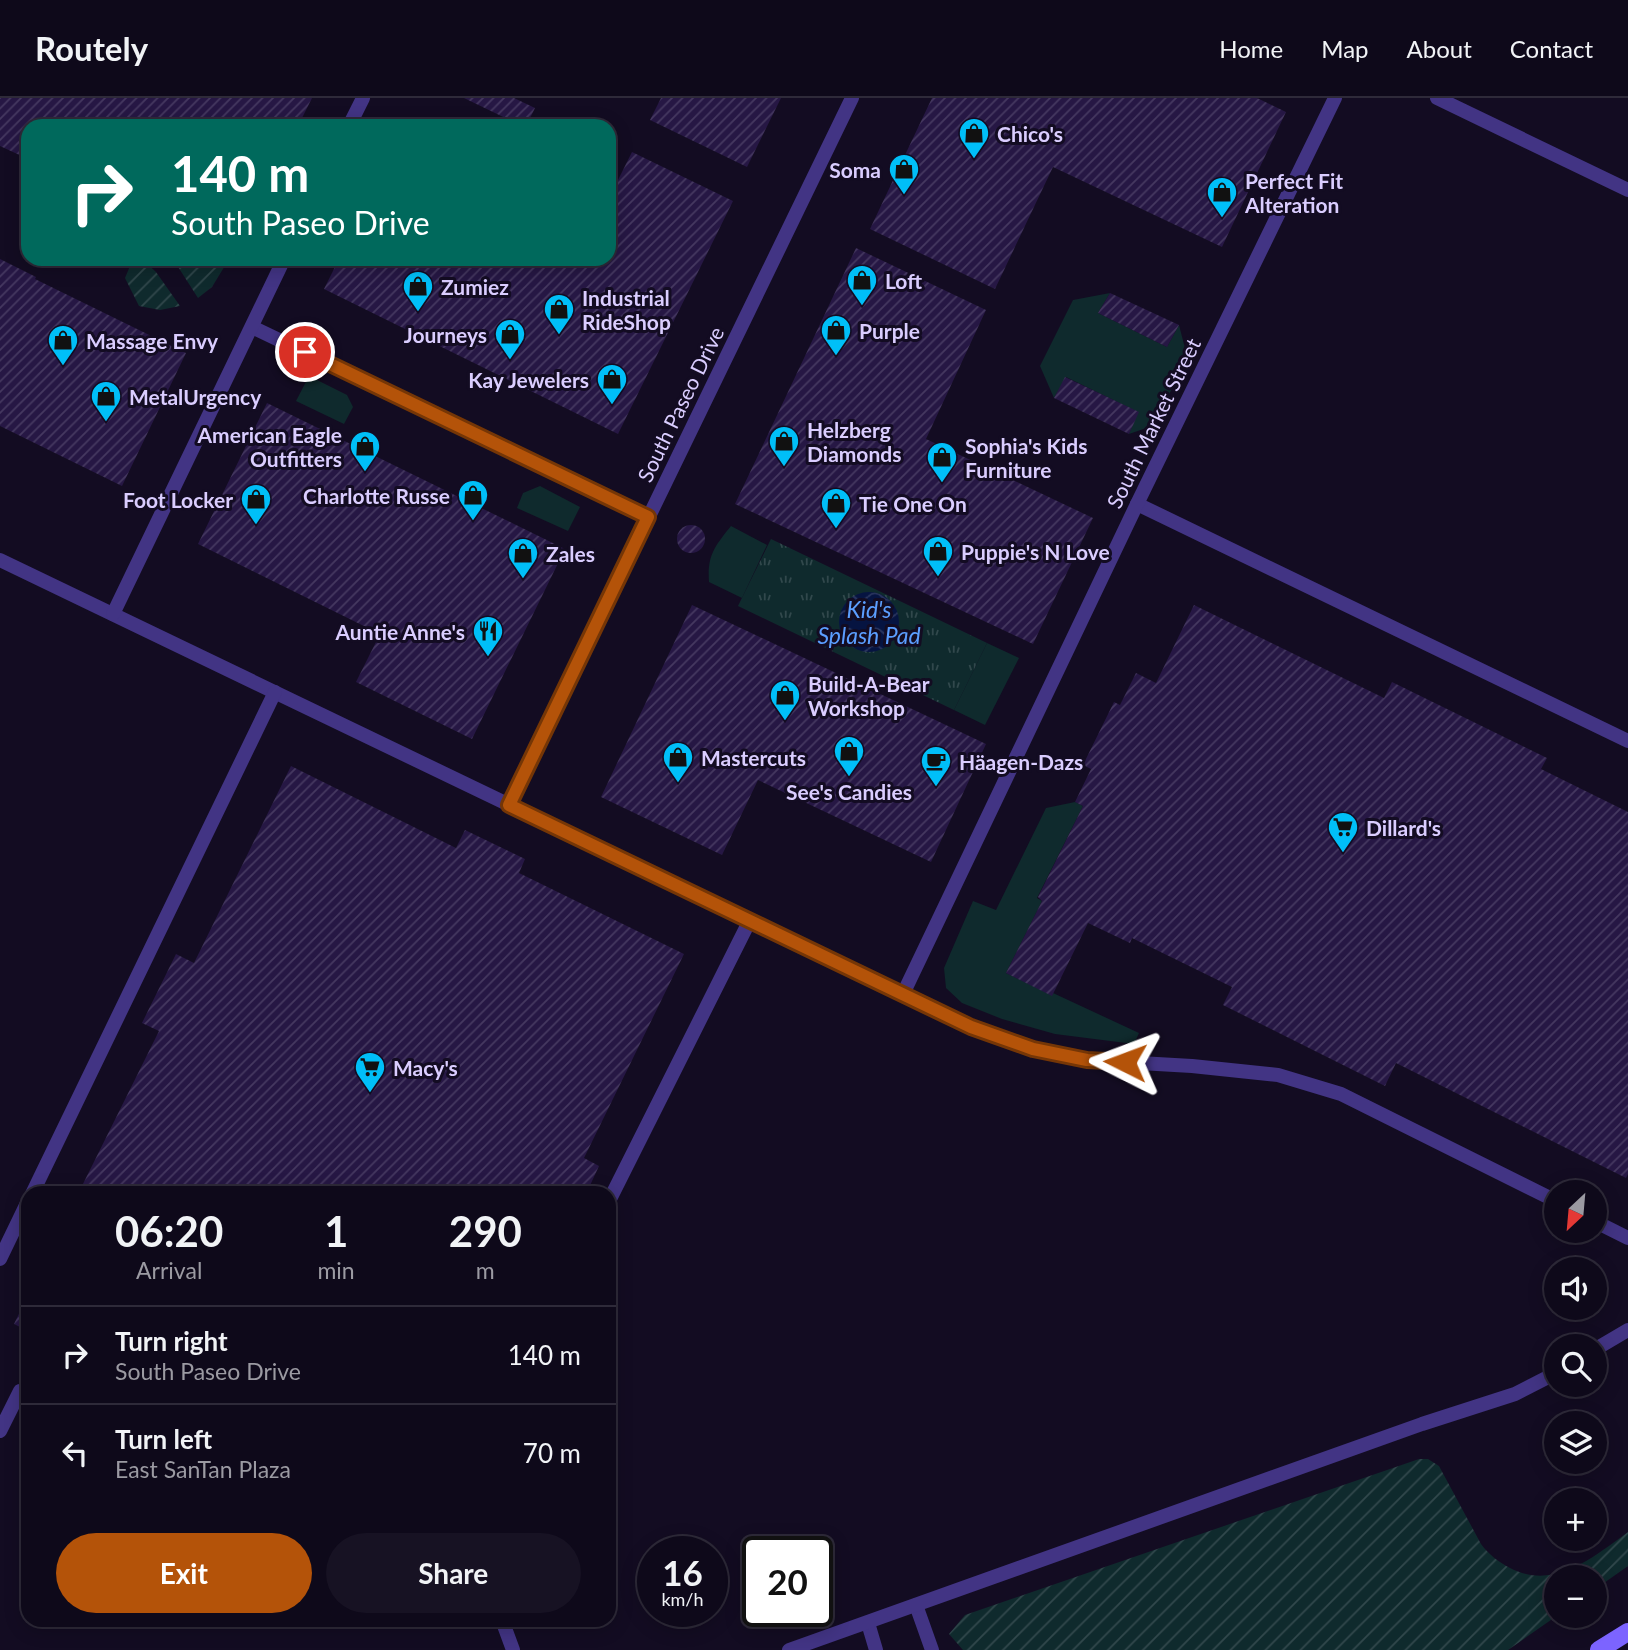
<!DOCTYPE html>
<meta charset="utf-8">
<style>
:root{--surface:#0e091a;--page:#171223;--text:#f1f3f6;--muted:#9b9aa2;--line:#2e2a39;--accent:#b45309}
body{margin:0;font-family:Lato,sans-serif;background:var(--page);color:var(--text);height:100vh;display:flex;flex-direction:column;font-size:26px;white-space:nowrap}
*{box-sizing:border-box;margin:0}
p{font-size:23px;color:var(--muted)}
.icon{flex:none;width:38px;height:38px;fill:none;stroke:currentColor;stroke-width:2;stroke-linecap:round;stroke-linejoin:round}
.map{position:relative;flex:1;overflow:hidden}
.side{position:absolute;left:21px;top:1088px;width:595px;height:441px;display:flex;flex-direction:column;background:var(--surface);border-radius:21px;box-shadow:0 4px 18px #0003,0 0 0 2px var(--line)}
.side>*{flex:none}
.top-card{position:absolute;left:21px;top:21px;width:595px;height:147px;border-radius:21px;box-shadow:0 4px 18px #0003,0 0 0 2px var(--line);background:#00695c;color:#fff;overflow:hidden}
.needle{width:46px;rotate:206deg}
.buttons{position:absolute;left:1544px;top:1082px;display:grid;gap:14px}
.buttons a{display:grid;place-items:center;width:63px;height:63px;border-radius:50%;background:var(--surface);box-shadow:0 4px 18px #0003,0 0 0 2px var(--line);font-size:35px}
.speed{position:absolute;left:637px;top:1438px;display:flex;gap:14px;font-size:35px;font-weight:700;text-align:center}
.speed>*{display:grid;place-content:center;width:91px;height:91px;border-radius:50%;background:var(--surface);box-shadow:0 4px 18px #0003,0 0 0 2px var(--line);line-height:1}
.speed small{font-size:18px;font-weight:400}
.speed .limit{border:4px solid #111;border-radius:10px;background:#fff;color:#111}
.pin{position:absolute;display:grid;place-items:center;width:60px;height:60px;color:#fff;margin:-30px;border:4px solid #fff;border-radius:50%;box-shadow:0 2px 7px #0007}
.me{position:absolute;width:77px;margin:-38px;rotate:273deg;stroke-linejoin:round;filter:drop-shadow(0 0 5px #0008)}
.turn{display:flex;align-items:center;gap:24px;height:147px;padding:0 35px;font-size:32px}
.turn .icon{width:91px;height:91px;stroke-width:2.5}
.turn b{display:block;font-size:49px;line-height:60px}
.eta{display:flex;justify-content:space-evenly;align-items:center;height:119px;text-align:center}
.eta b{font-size:42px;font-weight:700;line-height:49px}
.action{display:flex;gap:14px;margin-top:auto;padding:14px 35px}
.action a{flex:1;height:80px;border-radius:42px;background:var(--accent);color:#fff;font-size:28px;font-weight:700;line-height:80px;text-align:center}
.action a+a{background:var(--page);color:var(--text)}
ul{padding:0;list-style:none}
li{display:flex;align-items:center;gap:21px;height:98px;padding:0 35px;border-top:2px solid var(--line)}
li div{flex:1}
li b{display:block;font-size:26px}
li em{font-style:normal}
header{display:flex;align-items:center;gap:42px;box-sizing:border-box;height:98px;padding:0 35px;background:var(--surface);border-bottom:2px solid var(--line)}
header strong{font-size:33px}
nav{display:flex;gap:38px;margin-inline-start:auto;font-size:24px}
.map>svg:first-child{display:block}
</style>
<header>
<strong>Routely</strong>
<nav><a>Home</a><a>Map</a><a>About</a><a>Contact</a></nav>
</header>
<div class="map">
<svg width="1628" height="1552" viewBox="0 0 1628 1552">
<defs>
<pattern id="park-tufts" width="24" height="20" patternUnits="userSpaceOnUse" patternTransform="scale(1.75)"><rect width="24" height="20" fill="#0f2a2d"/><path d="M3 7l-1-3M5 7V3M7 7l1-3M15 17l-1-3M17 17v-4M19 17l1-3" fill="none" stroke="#31484c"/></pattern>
<pattern id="garden-furrows" width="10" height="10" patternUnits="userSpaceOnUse" patternTransform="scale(1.75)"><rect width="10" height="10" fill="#0f2a2d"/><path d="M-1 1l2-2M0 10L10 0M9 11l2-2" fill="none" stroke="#31484c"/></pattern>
<pattern id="water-waves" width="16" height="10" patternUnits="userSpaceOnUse" patternTransform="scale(1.75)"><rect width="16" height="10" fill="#061441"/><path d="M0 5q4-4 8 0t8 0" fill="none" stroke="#2a355e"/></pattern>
<pattern id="building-hatch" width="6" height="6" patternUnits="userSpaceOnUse" patternTransform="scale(1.75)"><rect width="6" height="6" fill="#261744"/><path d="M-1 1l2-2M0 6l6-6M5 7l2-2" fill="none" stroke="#453860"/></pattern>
</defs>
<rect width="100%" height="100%" fill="#130c22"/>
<g fill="#0f2a2d">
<polygon points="1110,195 1098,215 1167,249 1179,227 1187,258 1155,327 1129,336 1138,314 1066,279 1054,300 1040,268 1073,202"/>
<polygon points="309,278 347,297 353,309 344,326 296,303"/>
<polygon points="540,388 580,409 568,433 517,410 523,395"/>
<path d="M731 428 767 447 742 500 709 484C707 457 715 448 731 428Z"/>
<polygon points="987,545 1019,560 985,627 954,612"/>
<polygon points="1075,704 1083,708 1037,800 1042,803 1006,875 1052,897 1053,895 1139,935 1134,946 1055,936 1002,921 962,905 946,890 944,870 973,803 996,812 1046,710"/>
</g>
<polygon fill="url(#park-tufts)" points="771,441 987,545 954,612 738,508"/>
<g fill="url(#garden-furrows)">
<polygon points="133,161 142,161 156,174 180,208 160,212 139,208 125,180"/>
<polygon points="173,161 221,161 226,166 212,189 198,200"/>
<path d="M1419 1361H1428L1439 1368 1481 1446C1489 1457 1499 1464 1510 1470 1555 1493 1593 1459 1628 1434V1468L1594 1492V1479H1556V1517H1558L1508 1552H963L949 1536 965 1517Z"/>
</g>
<circle fill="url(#water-waves)" cx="869" cy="524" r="30"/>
<g fill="url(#building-hatch)">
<polygon points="0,0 312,0 298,28 28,28 28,61 0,48"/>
<polygon points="464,0 514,0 535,10 526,28 522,28"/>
<polygon points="661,0 781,0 747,69 650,22"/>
<polygon points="932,0 1257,0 1286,14 1222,149 1053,69 995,191 870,131"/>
<polygon points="632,54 733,103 618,336 324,191 339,161 609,161 609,100"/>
<polygon points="856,150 986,212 926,341 1093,420 1033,546 735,406"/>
<polygon points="0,161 36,179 35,181 186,255 122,388 0,328"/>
<polygon points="1110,195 1179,227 1167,249 1098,215"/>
<polygon points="1065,279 1139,314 1129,336 1054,300"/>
<polygon points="267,305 565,451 472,641 356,584 380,536 198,446"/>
<circle cx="691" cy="441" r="14"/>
<polygon points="692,507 986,646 931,764 758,682 722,757 601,699"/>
<polygon points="1194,507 1384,600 1392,584 1547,660 1541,671 1628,714 1628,1076 1626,1080 1396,965 1385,988 1223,907 1232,889 1132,840 1130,845 1088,825 1052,898 1006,875 1042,803 1038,799 1083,708 1075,704 1091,671 1083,667 1114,604 1120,607 1136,575 1156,585"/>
<polygon points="291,668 456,750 465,732 525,761 519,775 684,856 584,1060 599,1068 586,1096 78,1096 159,933 142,925 176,856 194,865"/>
<polygon points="28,1197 28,1233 14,1226"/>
</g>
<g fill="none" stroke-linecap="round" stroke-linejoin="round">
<g stroke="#423484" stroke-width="14">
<polyline points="1437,0 1628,92"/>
<polyline points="349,28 363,0"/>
<polyline points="252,229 648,419"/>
<polyline points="1137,406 1628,643"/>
<polyline points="0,462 971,929 1033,951 1087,962 1192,968 1278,977 1341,996 1556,1103"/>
<polyline points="113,516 284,161"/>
<polyline points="509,707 852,0"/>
<polyline points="903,896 1137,406 1335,0"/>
<polyline points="32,1096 275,594"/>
<polyline points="609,1103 750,822"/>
<polyline points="1594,1123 1628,1140"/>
<polyline points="0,1161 28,1103"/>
<polyline points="1594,1252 1628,1232"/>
<polyline points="0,1333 20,1293"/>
<polyline points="916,1507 932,1552"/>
<polyline points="502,1522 513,1552"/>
<polyline points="868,1525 876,1552"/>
<polyline points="789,1552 1422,1326 1515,1296 1556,1275"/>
</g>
<polyline stroke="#7c64ff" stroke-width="18" points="1599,1552 1628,1534"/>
</g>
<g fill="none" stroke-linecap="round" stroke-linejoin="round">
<g stroke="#753606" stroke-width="18">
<polyline id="route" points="305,254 648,419 509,707 971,929 1033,951 1087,962 1125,964"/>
</g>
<use href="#route" stroke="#b45309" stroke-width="12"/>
</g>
<defs>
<g id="shop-pin" transform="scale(1.575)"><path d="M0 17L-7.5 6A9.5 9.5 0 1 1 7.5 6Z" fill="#00bff8" stroke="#130c22"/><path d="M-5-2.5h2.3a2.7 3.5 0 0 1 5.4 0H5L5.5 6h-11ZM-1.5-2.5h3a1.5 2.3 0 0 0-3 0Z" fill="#111"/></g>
<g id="restaurant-pin" transform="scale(1.575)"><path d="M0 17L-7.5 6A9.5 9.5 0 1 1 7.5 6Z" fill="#00bff8" stroke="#130c22"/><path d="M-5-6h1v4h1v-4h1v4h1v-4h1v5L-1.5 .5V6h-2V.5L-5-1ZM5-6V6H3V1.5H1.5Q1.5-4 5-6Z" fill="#111"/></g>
<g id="cafe-pin" transform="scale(1.575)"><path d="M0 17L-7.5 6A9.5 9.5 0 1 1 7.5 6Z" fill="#00bff8" stroke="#130c22"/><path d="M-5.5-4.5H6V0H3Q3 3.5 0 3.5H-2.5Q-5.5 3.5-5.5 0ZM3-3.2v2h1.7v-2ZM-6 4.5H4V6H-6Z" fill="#111"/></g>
<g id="supermarket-pin" transform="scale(1.575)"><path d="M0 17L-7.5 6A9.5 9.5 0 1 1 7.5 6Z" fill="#00bff8" stroke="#130c22"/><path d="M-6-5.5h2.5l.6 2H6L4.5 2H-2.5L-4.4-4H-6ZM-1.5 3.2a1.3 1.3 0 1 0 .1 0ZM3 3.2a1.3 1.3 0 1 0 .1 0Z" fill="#111"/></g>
</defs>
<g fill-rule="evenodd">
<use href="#shop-pin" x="974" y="35"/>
<use href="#shop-pin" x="904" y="71"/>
<use href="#shop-pin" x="1222" y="94"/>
<use href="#shop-pin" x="862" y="182"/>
<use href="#shop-pin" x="418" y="188"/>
<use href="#shop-pin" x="559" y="211"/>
<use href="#shop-pin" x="836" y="232"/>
<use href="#shop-pin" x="510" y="236"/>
<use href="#shop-pin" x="63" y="242"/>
<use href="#shop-pin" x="612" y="281"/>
<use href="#shop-pin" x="106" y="298"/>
<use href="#shop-pin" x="784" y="343"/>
<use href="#shop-pin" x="365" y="348"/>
<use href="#shop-pin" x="942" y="359"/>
<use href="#shop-pin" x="473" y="397"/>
<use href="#shop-pin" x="256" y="401"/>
<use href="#shop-pin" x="836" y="405"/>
<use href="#shop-pin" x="938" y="453"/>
<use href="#shop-pin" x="523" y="455"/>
<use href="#restaurant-pin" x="488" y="533"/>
<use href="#shop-pin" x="785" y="597"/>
<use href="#shop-pin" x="849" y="653"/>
<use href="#shop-pin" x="678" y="659"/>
<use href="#cafe-pin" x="936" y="663"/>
<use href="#supermarket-pin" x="1343" y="729"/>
<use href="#supermarket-pin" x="370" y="969"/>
</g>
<g text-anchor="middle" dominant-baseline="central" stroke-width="6" stroke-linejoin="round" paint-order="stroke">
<g font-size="21" font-weight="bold" fill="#dacdff" stroke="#130c22" text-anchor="start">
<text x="997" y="35">Chico's</text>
<text x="881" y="71" text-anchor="end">Soma</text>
<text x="1245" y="82">Perfect Fit<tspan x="1245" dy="24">Alteration</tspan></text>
<text x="885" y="182">Loft</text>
<text x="441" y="188">Zumiez</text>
<text x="582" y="199">Industrial<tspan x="582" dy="24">RideShop</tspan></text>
<text x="859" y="232">Purple</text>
<text x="487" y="236" text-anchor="end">Journeys</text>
<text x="86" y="242">Massage Envy</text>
<text x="589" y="281" text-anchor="end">Kay Jewelers</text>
<text x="129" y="298">MetalUrgency</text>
<text x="807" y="331">Helzberg<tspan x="807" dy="24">Diamonds</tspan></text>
<text x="342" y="336" text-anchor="end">American Eagle<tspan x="342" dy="24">Outfitters</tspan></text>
<text x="965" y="347">Sophia's Kids<tspan x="965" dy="24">Furniture</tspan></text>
<text x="450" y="397" text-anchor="end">Charlotte Russe</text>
<text x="233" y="401" text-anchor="end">Foot Locker</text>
<text x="859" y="405">Tie One On</text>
<text x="961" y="453">Puppie's N Love</text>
<text x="546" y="455">Zales</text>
<text x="465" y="533" text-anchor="end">Auntie Anne's</text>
<text x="808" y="585">Build-A-Bear<tspan x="808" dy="24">Workshop</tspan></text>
<text x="701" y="659">Mastercuts</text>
<text x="959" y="663">Häagen-Dazs</text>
<text x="849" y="693" text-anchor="middle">See's Candies</text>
<text x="1366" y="729">Dillard's</text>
<text x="393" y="969">Macy's</text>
</g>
<g font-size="21" fill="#dacdff" stroke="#130c22">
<text transform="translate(680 306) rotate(-64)">South Paseo Drive</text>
<text transform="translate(1153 325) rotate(-64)">South Market Street</text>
</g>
<g font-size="23" font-style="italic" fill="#5b9eff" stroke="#130c22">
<text x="869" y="511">Kid's<tspan x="869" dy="26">Splash Pad</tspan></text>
</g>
</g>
</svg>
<div class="buttons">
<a><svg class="needle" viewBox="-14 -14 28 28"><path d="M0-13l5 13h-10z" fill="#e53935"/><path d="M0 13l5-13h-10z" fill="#9b9aa2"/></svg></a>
<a><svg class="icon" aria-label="sound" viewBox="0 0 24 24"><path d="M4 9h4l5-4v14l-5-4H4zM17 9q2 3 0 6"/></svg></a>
<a><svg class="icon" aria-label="search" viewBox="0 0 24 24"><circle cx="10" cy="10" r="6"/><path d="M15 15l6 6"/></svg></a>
<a><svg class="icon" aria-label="layers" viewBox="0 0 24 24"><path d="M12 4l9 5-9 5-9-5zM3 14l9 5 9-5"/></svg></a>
<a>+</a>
<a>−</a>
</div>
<div class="speed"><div>16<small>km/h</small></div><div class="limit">20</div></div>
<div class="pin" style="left:305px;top:254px;background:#d93025"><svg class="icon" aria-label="arrive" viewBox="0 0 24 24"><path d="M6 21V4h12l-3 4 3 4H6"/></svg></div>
<svg class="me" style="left:1125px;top:964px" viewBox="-20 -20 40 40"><path d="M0-17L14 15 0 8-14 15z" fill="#b45309" stroke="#fff" stroke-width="4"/></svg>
<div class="top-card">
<div class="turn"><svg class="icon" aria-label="right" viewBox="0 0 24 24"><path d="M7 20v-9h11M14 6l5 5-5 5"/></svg><div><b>140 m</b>South Paseo Drive</div></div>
</div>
<section class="side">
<div class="eta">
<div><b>06:20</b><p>Arrival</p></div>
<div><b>1</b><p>min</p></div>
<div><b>290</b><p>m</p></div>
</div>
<ul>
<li><svg class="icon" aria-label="right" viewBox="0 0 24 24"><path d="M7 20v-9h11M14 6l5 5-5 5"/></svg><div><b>Turn right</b><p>South Paseo Drive</p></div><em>140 m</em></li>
<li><svg class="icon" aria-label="left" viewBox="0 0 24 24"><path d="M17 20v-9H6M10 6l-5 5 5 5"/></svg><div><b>Turn left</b><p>East SanTan Plaza</p></div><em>70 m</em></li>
</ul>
<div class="action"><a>Exit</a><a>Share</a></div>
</section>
</div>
